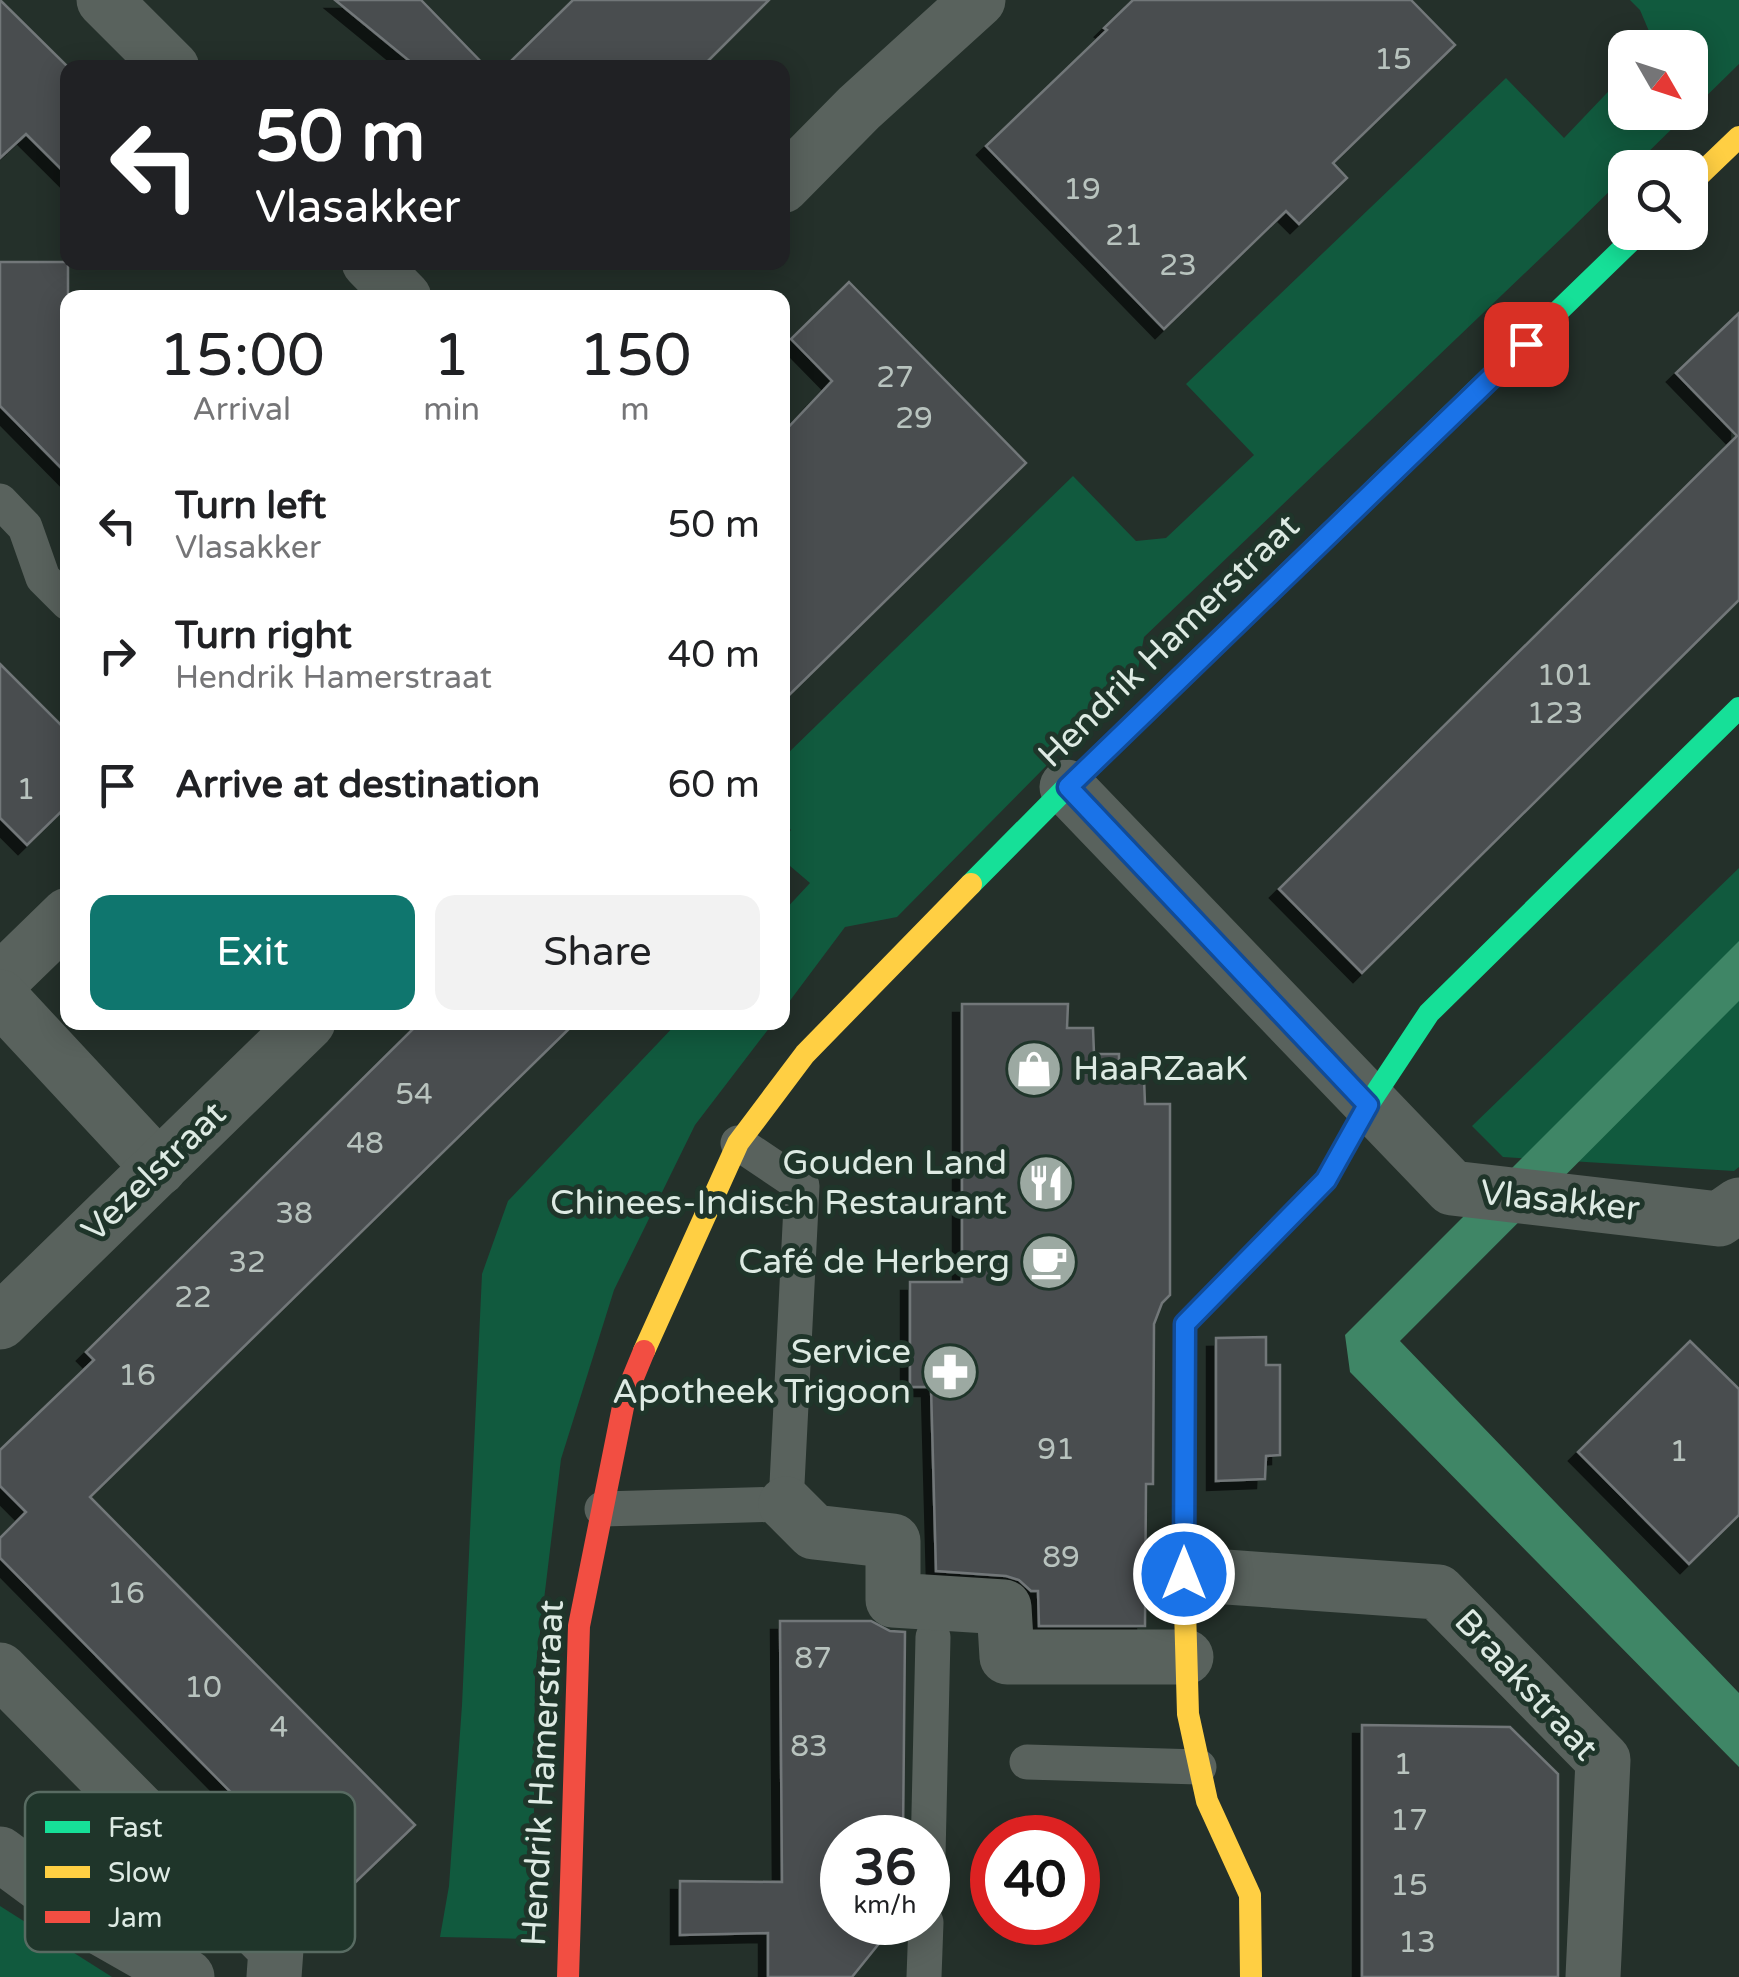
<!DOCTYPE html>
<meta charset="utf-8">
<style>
:root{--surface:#fff;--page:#f2f2f2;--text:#202124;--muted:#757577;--accent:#0f766e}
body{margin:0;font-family:"Varela Round",sans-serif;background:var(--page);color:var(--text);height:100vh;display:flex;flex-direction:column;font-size:38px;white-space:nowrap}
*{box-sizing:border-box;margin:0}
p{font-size:32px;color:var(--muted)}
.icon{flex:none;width:55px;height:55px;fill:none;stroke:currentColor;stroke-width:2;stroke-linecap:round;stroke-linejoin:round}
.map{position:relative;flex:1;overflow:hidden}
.sheet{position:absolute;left:60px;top:290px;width:730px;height:740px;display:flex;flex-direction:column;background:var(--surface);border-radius:20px;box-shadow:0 5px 25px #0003}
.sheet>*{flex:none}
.guide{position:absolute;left:60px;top:60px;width:730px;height:210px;border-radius:20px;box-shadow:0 5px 25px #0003;background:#202124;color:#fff;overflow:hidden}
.needle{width:65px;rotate:129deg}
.buttons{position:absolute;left:1608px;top:30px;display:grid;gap:20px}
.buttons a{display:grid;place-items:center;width:100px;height:100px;border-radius:20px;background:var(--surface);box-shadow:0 5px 25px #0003;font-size:50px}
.speed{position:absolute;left:820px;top:1815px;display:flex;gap:20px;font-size:50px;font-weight:700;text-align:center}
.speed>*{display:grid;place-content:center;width:130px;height:130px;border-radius:50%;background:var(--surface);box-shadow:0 5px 25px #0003;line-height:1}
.speed small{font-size:25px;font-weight:400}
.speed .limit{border:15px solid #d22;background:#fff;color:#111}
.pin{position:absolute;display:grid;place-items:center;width:85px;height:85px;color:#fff;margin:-42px;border-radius:20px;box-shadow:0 5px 15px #0006}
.me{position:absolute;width:110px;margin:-55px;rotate:0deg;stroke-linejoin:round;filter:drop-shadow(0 0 8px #0008)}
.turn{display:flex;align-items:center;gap:35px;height:210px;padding:0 30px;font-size:45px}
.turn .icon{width:130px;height:130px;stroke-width:2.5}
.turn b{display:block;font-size:70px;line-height:85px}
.eta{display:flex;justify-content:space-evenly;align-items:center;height:170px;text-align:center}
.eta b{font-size:60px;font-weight:600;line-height:70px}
.action{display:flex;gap:20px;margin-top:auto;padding:20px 30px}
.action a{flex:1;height:115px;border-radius:20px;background:var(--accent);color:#fff;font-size:40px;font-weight:600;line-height:115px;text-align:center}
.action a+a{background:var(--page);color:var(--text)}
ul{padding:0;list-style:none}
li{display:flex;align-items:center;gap:30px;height:130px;padding:0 30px}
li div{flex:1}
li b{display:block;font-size:38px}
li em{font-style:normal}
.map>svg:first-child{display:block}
</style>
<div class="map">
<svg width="1739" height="1977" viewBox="0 0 1739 1977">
<defs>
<filter id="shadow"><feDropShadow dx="-9" dy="9" stdDeviation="0" flood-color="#0009"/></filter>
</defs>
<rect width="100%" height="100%" fill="#24302a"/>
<g fill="#115a3e">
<polygon points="1630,0 1739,0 1739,64 1690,112 1690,48 1650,47 1654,43 1640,10"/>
<polygon points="1625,74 1625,112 1689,112 1633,167 1625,168 1625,176 1569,231 1144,637 1137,674 897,917 845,927 783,1010 783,912 810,883 783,860 783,839 791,830 783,821 783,758 1073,476 1136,541 1166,538 1254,455 1186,384 1506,78 1564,138"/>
<polygon points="1739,868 1739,1167 1734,1171 1503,1157 1472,1126"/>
<polygon points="678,1022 773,1023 695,1125 614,1290 561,1459 535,1674 533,1939 440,1937 449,1886 462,1705 482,1274 508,1201"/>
<polygon points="0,1906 112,1977 0,1977"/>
</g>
<polygon fill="#3f8666" points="1739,941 1739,1001 1400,1341 1739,1693 1739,1767 1350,1372 1345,1335"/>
<g fill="#494e50" stroke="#727779" stroke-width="2.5" filter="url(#shadow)">
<polygon points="0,0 68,67 68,176 26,134 0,158"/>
<polygon points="335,0 421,0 487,68 418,68"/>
<polygon points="573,0 769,0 701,68 504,68"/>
<polygon points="1133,0 1411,0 1455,45 1333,163 1347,178 1299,224 1286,211 1164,329 986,146 1107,30 1104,28"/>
<polygon points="0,262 68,262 68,475 0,406"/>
<polygon points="849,282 1026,463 782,702 782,434 832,381 791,339"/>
<polygon points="1739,313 1739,600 1362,973 1279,889 1737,436 1676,373"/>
<polygon points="0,664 68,732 68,805 27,845 0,818"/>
<polygon points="962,1004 1068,1004 1067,1028 1093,1028 1094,1054 1119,1054 1119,1079 1144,1078 1145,1104 1170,1104 1170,1295 1162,1303 1154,1324 1153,1484 1146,1484 1145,1626 1039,1626 1038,1591 1031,1591 1019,1580 1006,1576 936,1571 931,1387 910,1387 910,1282 962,1282"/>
<polygon points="420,1022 576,1022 90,1497 415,1825 337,1900 0,1558 0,1538 26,1512 0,1486 0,1450 94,1360 86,1352"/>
<polygon points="1266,1337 1266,1365 1280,1365 1280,1455 1266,1456 1265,1479 1216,1481 1216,1338"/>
<polygon points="1690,1341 1739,1389 1739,1515 1689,1564 1578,1452"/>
<polygon points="780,1621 871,1621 890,1631 905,1632 903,1838 842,1838 842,1922 905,1924 894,1925 852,1977 768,1977 768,1933 680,1935 680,1881 782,1882"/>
<polygon points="1362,1725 1510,1727 1558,1774 1558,1977 1362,1977"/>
</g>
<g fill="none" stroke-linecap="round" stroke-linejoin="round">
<g stroke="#59625d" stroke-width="35">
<polyline points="0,501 25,527 43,578 68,603"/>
<polyline points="602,1509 786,1504 802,1186 738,1143"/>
<polyline points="1027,1762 1199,1767"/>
<polyline points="928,1856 933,1637"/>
<polyline points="924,1977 926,1922"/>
</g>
<g stroke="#59625d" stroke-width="55">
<polyline points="104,0 172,68"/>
<polyline points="782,186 859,108 978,0"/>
<polyline points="369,262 404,298"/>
<polyline points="1067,787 1452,1188 1719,1219 1739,1205"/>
<polyline points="0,981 68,915"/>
<polyline points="0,997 159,1168"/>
<polyline points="0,1322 308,1022"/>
<polyline points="786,1504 814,1532 893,1541 893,1600 1004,1607 1007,1657 1186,1657"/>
<polyline points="1184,1574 1438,1592 1603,1760 1593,1977"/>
<polyline points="0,1670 276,1949 274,1977"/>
<polyline points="0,1854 96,1925 187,1977"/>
</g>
<g stroke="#16e098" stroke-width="22">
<polyline points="971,884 1067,787 1640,232"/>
<polyline points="1191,1317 1326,1180 1368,1105 1429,1013 1739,708"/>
</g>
<g stroke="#ffcf43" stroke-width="22">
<polyline points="1690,184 1739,137"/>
<polyline points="1191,1317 1185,1324 1184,1574 1188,1714 1207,1801 1250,1895 1251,1977"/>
<polyline points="644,1351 738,1143 805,1054 971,884"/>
</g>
<polyline stroke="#f24e42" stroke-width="22" points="568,1977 579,1626 625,1397 644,1351"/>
</g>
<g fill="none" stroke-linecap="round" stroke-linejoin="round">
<g stroke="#114b97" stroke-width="25">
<polyline id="route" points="1184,1574 1185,1324 1326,1180 1368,1105 1068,787 1526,344"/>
</g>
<use href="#route" stroke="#1a73e8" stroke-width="18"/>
</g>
<defs>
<g id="shop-disc" transform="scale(2.875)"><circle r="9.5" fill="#9ca9a2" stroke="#1f352a"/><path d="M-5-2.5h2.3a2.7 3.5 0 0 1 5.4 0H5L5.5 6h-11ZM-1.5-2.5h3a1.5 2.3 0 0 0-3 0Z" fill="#fff"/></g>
<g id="restaurant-disc" transform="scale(2.875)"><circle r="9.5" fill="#9ca9a2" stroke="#1f352a"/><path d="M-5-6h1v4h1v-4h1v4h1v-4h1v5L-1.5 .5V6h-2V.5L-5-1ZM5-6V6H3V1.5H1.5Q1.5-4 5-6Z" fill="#fff"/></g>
<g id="cafe-disc" transform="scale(2.875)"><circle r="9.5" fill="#9ca9a2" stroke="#1f352a"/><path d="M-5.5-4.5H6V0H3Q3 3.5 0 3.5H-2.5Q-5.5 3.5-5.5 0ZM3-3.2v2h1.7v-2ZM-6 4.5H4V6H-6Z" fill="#fff"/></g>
<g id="pharmacy-disc" transform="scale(2.875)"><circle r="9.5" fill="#9ca9a2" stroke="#1f352a"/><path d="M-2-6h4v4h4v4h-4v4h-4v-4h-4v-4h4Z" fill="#fff"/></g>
</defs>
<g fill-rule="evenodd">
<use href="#shop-disc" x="1034" y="1069"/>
<use href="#restaurant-disc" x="1046" y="1183"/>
<use href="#cafe-disc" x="1049" y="1262"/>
<use href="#pharmacy-disc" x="950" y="1372"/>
</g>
<g text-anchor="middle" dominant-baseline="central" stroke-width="10" stroke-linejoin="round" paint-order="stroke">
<g font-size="30" fill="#b8c3be">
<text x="1393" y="59">15</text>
<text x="1082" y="189">19</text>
<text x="1124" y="235">21</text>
<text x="1178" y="265">23</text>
<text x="895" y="377">27</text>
<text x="914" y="418">29</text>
<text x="1565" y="675">101</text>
<text x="1555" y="713">123</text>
<text x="26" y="789">1</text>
<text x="414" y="1094">54</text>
<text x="365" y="1143">48</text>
<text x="294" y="1213">38</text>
<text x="247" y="1262">32</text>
<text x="193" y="1297">22</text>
<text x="137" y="1375">16</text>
<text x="1056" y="1449">91</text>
<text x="1679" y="1451">1</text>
<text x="1061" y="1557">89</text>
<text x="126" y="1593">16</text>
<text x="813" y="1658">87</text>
<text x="203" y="1687">10</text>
<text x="279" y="1727">4</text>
<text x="809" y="1746">83</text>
<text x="1403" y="1764">1</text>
<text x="1409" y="1820">17</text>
<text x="1409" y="1885">15</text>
<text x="1417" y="1942">13</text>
</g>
<g font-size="35" fill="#ddeae3" stroke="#1f352a">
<text transform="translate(1169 641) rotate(-44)">Hendrik Hamerstraat</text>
<text transform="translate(154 1172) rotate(-44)">Vezelstraat</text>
<text transform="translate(1560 1201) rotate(6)">Vlasakker</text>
<text transform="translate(1526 1685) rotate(47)">Braakstraat</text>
<text transform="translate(543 1773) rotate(-87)">Hendrik Hamerstraat</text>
</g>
<g font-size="35" fill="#ddeae3" stroke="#1f352a" text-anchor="end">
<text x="1073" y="1069" text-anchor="start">HaaRZaaK</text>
<text x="1007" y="1163">Gouden Land<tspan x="1007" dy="40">Chinees-Indisch Restaurant</tspan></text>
<text x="1010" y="1262">Café de Herberg</text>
<text x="911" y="1352">Service<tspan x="911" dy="40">Apotheek Trigoon</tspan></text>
</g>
</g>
<rect x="25" y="1792" width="330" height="160" rx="15" fill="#1f352a" stroke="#586b62" stroke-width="2.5"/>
<rect x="45" y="1821" width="45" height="12" fill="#16e098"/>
<rect x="45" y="1866" width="45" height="12" fill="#ffcf43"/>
<rect x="45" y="1911" width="45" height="12" fill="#f24e42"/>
<g font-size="28" fill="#ddeae3">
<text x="108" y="1837">Fast</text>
<text x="108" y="1882">Slow</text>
<text x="108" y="1927">Jam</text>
</g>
</svg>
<div class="buttons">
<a><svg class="needle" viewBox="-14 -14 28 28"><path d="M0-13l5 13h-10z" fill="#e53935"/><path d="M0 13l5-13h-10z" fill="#757577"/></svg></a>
<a><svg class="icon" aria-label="search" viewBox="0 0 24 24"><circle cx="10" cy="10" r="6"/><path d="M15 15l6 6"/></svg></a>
</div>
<div class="speed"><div>36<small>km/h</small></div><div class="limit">40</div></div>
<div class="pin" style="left:1526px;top:344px;background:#d93025"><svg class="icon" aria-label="arrive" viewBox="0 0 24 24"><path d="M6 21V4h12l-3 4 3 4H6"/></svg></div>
<svg class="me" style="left:1184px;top:1574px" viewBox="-20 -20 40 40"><circle r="17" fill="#1a73e8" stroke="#fff" stroke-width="3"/><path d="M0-11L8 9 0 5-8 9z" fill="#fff"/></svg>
<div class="guide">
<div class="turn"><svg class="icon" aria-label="left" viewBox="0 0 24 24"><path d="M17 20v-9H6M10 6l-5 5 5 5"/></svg><div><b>50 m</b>Vlasakker</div></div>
</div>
<section class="sheet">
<div class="eta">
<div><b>15:00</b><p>Arrival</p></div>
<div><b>1</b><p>min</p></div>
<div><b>150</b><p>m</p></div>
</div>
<ul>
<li><svg class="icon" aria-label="left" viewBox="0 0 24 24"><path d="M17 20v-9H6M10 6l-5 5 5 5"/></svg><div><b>Turn left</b><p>Vlasakker</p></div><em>50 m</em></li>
<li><svg class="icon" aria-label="right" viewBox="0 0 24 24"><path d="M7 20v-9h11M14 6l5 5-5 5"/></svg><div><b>Turn right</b><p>Hendrik Hamerstraat</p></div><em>40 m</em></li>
<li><svg class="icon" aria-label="arrive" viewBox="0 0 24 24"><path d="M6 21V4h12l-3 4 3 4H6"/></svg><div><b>Arrive at destination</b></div><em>60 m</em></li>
</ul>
<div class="action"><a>Exit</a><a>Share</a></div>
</section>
</div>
